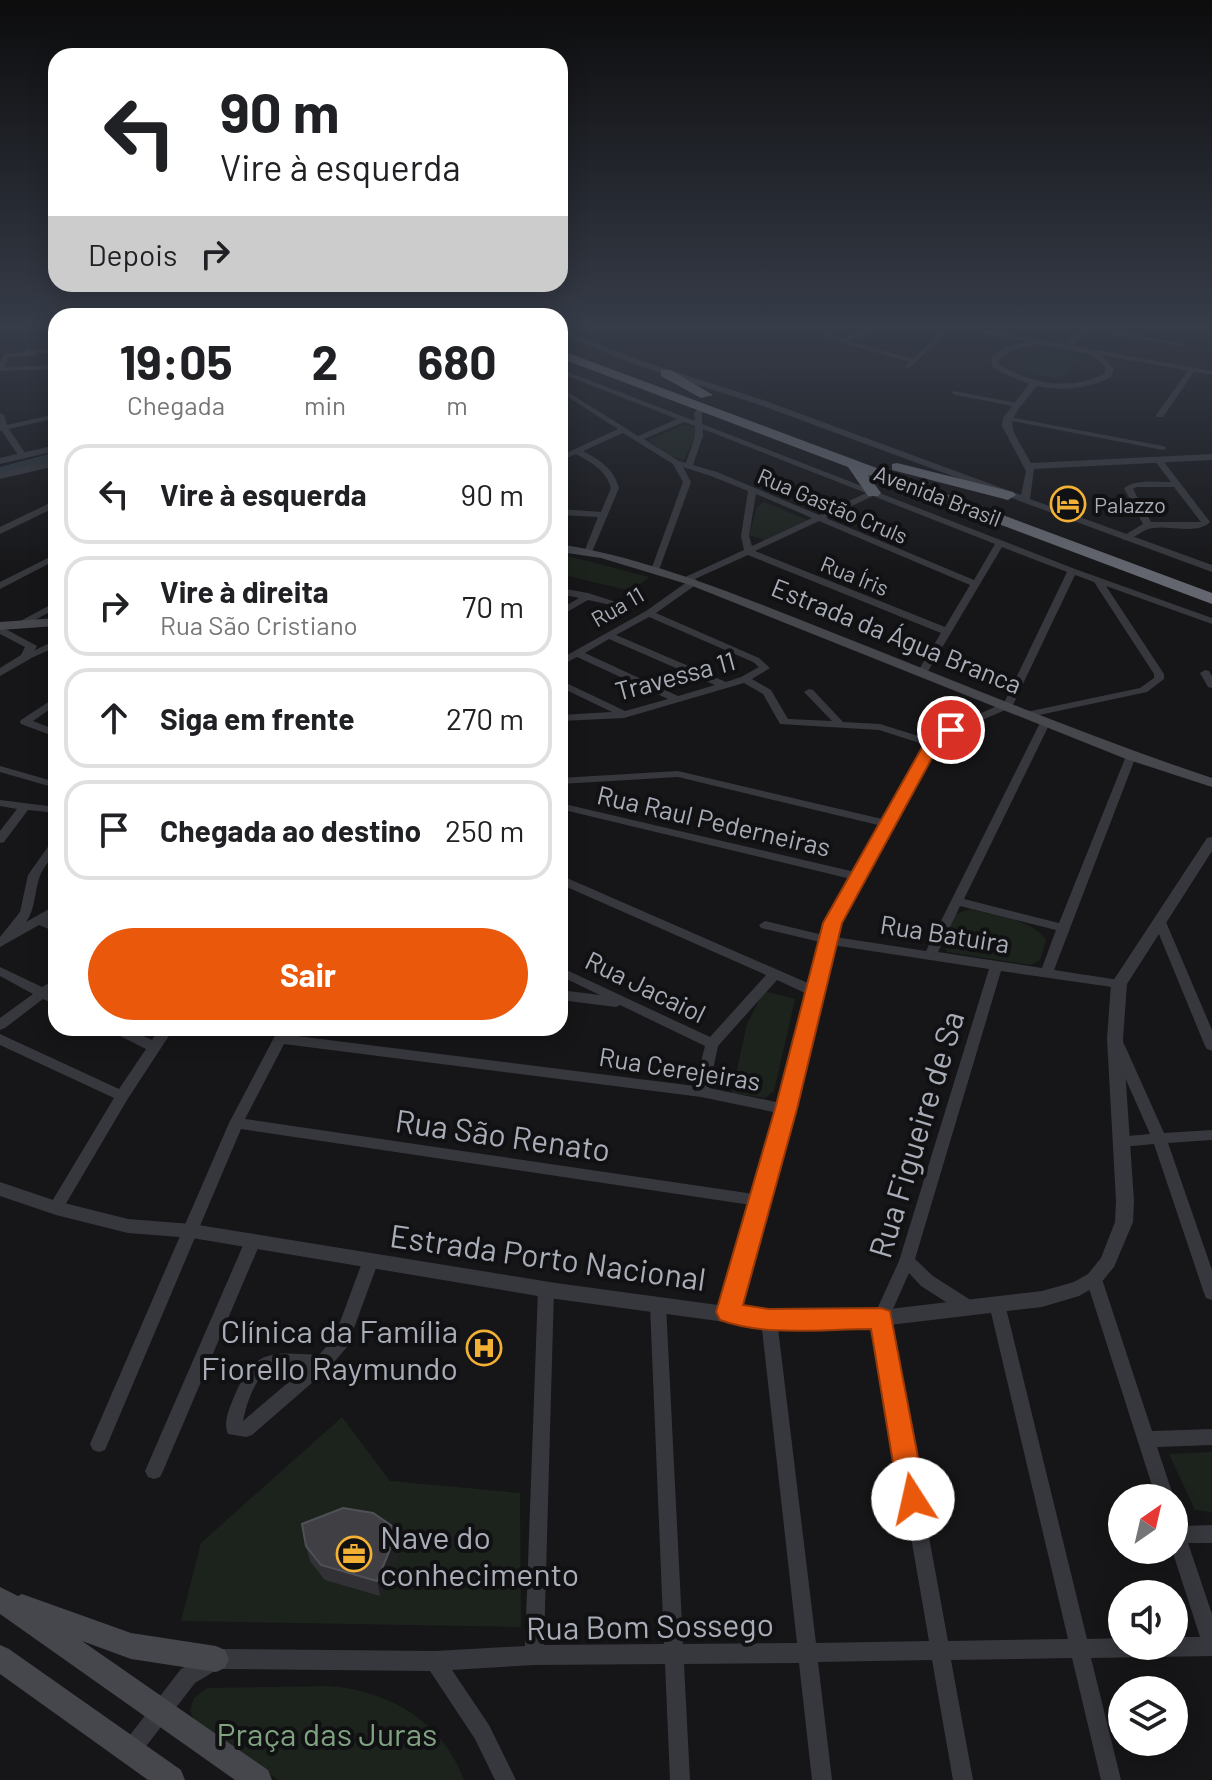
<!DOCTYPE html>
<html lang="pt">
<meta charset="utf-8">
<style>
:root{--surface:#fff;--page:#f6f6f6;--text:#202124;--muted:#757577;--line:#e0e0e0;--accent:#ea580c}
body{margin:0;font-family:Barlow,sans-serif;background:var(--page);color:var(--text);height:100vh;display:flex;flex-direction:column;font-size:30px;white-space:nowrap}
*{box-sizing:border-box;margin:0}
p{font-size:26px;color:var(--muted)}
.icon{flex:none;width:44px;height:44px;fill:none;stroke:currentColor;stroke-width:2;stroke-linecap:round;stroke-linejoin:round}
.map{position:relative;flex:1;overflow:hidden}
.details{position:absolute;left:48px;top:308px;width:520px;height:728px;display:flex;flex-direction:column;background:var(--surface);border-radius:24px;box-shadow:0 4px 20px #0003}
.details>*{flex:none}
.hud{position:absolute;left:48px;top:48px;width:520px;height:244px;border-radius:24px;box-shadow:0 4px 20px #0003;background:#fff;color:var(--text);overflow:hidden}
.needle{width:52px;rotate:34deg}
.tools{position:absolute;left:1108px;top:1484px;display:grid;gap:16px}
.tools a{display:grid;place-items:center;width:80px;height:80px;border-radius:50%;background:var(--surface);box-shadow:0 4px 20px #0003;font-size:40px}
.pin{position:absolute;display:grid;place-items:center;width:68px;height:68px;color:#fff;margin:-34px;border:4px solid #fff;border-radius:50%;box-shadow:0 2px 8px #0007}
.me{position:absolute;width:88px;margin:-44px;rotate:350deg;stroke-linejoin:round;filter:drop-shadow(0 0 6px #0008)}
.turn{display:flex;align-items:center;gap:28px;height:168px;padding:0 40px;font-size:36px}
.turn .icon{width:104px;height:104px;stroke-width:2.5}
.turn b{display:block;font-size:56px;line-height:68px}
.then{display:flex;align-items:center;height:76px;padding:0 40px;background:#0003;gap:16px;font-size:30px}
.eta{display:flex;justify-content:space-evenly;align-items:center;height:136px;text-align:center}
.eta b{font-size:48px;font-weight:700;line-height:56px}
.action{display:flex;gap:16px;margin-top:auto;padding:16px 40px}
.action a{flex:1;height:92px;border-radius:48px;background:var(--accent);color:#fff;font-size:32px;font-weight:700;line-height:92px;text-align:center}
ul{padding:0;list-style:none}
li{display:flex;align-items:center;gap:24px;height:100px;margin:0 16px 12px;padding:0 24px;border:4px solid var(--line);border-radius:24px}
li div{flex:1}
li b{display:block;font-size:30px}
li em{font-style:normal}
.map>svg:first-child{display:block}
</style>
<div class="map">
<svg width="1212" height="1780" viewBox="0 0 1212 1780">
<rect width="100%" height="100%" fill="#161618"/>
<g fill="#1c231d">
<polygon points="1045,349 1084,357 1060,380 1019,371"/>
<polygon points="685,424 699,430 683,461 667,454 649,440"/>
<polygon points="764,502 808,520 764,540 749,535 757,507"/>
<polygon points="560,554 649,577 631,591 560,574"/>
<path d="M971 909C993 916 1033 919 1046 940L1040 960 1031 965 947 952 941 941 955 914Z"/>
<polygon points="764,991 795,999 774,1091 765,1098 732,1093 747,1024"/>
<polygon points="342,1417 390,1481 520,1493 521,1627 181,1621 201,1543"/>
<polygon points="1212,1452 1212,1512 1195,1510 1169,1454"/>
<path d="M329 1686C390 1691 442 1721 464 1780H278L209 1732 194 1720 190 1711 194 1698 207 1688Z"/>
</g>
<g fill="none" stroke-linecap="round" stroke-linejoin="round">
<polygon fill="#2c353c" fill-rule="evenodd" points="56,452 56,460 0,475 0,467"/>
<g fill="#37383d" fill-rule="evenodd">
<polygon points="0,324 3,324 3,325 0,327"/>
<polygon points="577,324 576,325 560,329 560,325"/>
<polygon points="802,324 810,324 841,339 886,324 896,324 848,341 913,359 949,325 954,326 908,369 904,367 909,362 839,342"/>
<polygon points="1062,324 1092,324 1090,326 1184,344 1181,346 1087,330 1069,349 1066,347 1081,329"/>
<polygon points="1182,324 1197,324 1200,326 1197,328"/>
<polygon points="27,349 56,349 56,353 38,353 35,356 9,357 5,367 56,365 56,369 0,371 0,362 4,354 24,352 25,350"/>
<polygon points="1190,368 1196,369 1163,417 1157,417 1156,415"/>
<path d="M560 369 695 421 694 413 700 405H706L707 407 702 413V424L1075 569 1212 618V624L1106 586 1164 674V679L1147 692 1030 717 1026 716 1025 714 1026 712 1140 688 1154 678V674L1094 582 1075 575 1012 707 955 732 936 746 891 823 835 937 926 951 1041 721 1046 718 1051 721 964 899 1059 923 1126 756 1131 753 1136 756 1054 970 1119 980 1124 981 1125 984 1124 987 1119 988 1001 971 915 1259 933 1276 972 1301 974 1306 972 1311 966 1313 960 1311 921 1286 909 1273 889 1318 948 1641 1068 1639 989 1304 991 1299 997 1297 1003 1299 1005 1304 1087 1639 1122 1638V1646H1174V1637H1200L1172 1550H1174V1518L1180 1521 1183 1526 1212 1525V1543H1188L1212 1614V1656L1091 1658 1121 1780H1101L1072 1658 951 1660 973 1780H953L932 1660 818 1662 832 1780H812L799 1663 684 1664 690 1780H670L665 1664 534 1665 452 1670 489 1725 516 1780H495L475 1739 430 1671 218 1669 195 1683 137 1758 130 1761 123 1758 120 1751 123 1744 181 1669 216 1649 435 1651 525 1646 538 1289 540 1284 546 1282 552 1284 554 1289 544 1645 664 1644 650 1305 652 1300 658 1298 664 1300 666 1305 683 1644 797 1643 761 1320 763 1315 769 1313 775 1315 777 1320 816 1643 929 1641 873 1318 899 1261 989 969 832 945 793 1109 736 1312 734 1317 728 1319 722 1317 720 1312 751 1205 241 1129 105 1450 99 1452 93 1450 90 1444 229 1123 279 1028H293L289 1035 695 1086 705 1046 620 1005 616 1007 560 1000V990L600 995 560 976V967L710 1037 766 975 560 884V875L810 984 820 942 761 928 759 925 765 921 823 935 851 879 560 809V803L855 872 878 825 678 777 560 784V778L678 771 882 819 926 745 879 730 780 724 763 694 744 683 624 718 560 721V715L612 712 560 687V680L625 711 668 699 577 657 560 666V659L646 611 687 582H683V578L744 550 741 536 748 491 711 476 683 467 691 482 659 570 658 572H652L651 570 683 482 673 464 623 433 583 451C600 460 614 469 619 488L592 552 585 554 584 552 598 517 560 515V509L601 512 611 488C606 470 592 463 576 454L560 461V456L618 429 560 392V387L638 436 677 419 560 373ZM684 422 695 426V436L686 463 679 461 644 439ZM703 429 866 493 819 515 717 472 693 465 703 436ZM756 494 812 518 752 546 749 536ZM873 496 995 544 974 580 826 518ZM819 521 970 585 945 627 755 551ZM1002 547 1067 572 1004 703 947 728 931 740 880 724 843 722 813 690 809 689 804 692 832 721 788 719 771 690 752 679 770 668 759 658 656 613 697 584 699 582 695 579 748 555 941 633 918 671 923 674 927 673ZM649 617 753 662 759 667 741 677 726 682 616 635ZM609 639 715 685 678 696 585 653ZM960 906 1056 930 1042 968 938 952ZM777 980 807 994 781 1103 709 1088 718 1046ZM284 1044 701 1097 778 1113 754 1194 245 1119Z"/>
<polygon points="953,391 1017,403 1021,405 1017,407 956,395 952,393"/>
<polygon points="0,413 4,415 7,425 56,414 56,418 9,429 27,456 23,458 20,458 2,431 0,431"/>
<polygon points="1004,416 1163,446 1167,448 1163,450 1007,420 1003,418"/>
<path d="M1155 458H1161L1210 522C1197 535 1170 525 1153 528 1142 529 1134 540 1123 540V536L1143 524 1124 488C1136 479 1155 482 1171 482L1154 460ZM1136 487H1174L1201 522H1151L1133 489Z"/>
<polygon points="56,554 56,560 0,589 0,582"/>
<polygon points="560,588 588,593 616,602 611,605 588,600 560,616 560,609 579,598 560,594"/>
<polygon points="56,602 56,609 19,628 16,629 11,626"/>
<polygon points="56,640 56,647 29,659 23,659 21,657"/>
<polygon points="1205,670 1209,671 1212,676 1212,688 1208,687 1200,673"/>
<polygon points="56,697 56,705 33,721 56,730 56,737 21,724 20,722 21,720"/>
<polygon points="0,766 56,782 56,786 52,787 0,772"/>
<polygon points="0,800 56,807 56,813 28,810 4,842 0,843 0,831 17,809 0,806"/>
<path d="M56 840C56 859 46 861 40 876 34 892 36 908 26 922L56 905V914L48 919 56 923V932L39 925 0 947V937L20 912 28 875 52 841Z"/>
<polygon points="1160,918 1166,922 1212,1030 1212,1051 1207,1049 1205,1046 1154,922"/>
<polygon points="0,967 42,987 56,979 56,990 52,992 56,994 56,1005 43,999 5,1028 0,1030 0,1018 33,994 0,976"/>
<polygon points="108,1028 127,1028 152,1040 160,1028 174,1028 127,1100 61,1212 56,1214 51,1212 48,1208 114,1098 0,1045 0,1034 119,1089 146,1049 110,1031"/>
<polygon points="1118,1041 1123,1043 1125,1046 1164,1133 1212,1130 1212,1140 1168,1143 1212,1270 1212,1300 1206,1298 1204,1293 1154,1144 1122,1147 1117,1145 1115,1141 1117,1137 1150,1134 1111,1046 1113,1043"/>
<polygon points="253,1235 258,1237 261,1241 163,1471 160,1477 154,1479 148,1477 145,1471 245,1241 248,1237"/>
<path d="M371 1254 376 1255 379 1260 347 1347 329 1368 252 1435 246 1437 228 1434C223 1422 229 1409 234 1397 254 1348 271 1352 319 1355L334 1338 363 1260 366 1255ZM293 1368 304 1369 243 1421C246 1406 253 1382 266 1372 273 1368 285 1369 293 1368Z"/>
<polygon points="1094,1272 1100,1274 1102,1279 1152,1431 1212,1429 1212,1445 1157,1447 1174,1498 1156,1498 1086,1279 1088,1274"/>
</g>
<g fill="#37383d" fill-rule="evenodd">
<path d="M936 324H953L1212 371V375L1101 355 1114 368 1111 377C1087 389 1063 391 1037 386 1004 427 1006 418 1031 463L1212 454V460L1034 469 1030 499 1212 565V572L757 404 633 364 560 333V328L639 360 763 400 1021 495 1026 471 1002 426 1003 418 1029 384 1004 374 992 367 991 358 1005 347 1029 342ZM1036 344 1091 354 1106 368 1104 374C1069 391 1032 384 999 364V359L1011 351Z"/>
<polygon points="56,445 56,451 0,464 0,458"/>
<polygon points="56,460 56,466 0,479 0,473"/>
<polygon points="56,500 56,507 0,534 0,527"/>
<polygon points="0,626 37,646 30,659 0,676 0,668 21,655 25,647 0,634"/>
<polygon points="1212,837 1212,851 1127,984 1123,1039 1134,1201 1133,1222 1114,1267 1100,1284 1079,1296 1042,1307 881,1326 769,1328 556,1299 192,1238 128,1233 56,1215 0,1196 0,1182 56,1201 128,1219 192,1224 556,1283 769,1312 881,1310 1042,1291 1074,1282 1088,1274 1101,1258 1115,1222 1116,1201 1107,1039 1111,984 1207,838"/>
</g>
<g fill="#45474d" fill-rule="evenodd">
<path d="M560 544C655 560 742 597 831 632 958 682 1083 735 1212 778V787L1126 759 690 585 601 558 560 552Z"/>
<polygon points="56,618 56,626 0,630 0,622"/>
<polygon points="0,1587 18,1596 22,1594 131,1633 216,1646 225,1650 229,1659 225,1668 216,1672 131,1659 82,1641 268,1770 272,1780 235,1780 0,1614"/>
<polygon points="0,1645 9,1649 181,1770 185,1780 148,1780 0,1674"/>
</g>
<g fill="#63666e" fill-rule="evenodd">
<polygon points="560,350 1212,593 1212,604 868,475 881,493 878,496 868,496 848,467 560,358"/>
<polygon points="661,370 671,370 713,395 701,398 661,376"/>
<polygon points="897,463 1013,492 1016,495 1008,500 892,470 892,464"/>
</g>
</g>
<polygon fill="#323236" points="398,1530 401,1546 380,1596 325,1580 310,1561 306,1546"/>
<polygon fill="#212124" points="398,1530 401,1546 380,1596 377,1581"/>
<polygon fill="#3f3f44" stroke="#4f5156" stroke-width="2" points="343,1508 373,1513 398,1530 377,1581 321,1565 306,1546 302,1524"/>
<linearGradient id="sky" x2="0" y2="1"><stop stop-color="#0c0c0d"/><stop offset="0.57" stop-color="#363c48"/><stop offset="1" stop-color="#363c48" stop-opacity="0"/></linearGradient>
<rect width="1212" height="573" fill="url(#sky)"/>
<path fill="#ea580c" stroke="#983908" stroke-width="2" d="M951 725 959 730 938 747 842 923 797 1109 743 1305 769 1309 881 1308 890 1311 926 1499 922 1508 913 1512 903 1508 899 1499 871 1329C821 1329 767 1337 720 1320L716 1312 775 1109 823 923 924 744Z"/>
<defs>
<g id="hotel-ring" transform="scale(1.8)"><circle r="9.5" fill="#111113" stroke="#f2b134" stroke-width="1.5"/><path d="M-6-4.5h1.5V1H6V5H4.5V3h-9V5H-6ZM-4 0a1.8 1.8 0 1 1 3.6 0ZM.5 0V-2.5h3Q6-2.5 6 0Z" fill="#f2b134"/></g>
<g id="hospital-ring" transform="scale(1.8)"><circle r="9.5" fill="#111113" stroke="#f2b134" stroke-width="1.5"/><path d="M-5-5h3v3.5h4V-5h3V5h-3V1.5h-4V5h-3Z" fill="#f2b134"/></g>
<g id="office-ring" transform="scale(1.8)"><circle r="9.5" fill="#111113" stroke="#f2b134" stroke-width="1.5"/><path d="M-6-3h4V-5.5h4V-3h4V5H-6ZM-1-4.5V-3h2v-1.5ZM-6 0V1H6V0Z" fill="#f2b134"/></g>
</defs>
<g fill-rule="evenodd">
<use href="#hotel-ring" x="1068" y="504"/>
<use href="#hospital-ring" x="484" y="1348"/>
<use href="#office-ring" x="354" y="1554"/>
</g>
<g text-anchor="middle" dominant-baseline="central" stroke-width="8" stroke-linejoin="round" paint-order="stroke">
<g font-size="22" fill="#a8adb8" stroke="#111113">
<text transform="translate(938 495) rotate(21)">Avenida Brasil</text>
<text transform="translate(833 505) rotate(23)">Rua Gastão Cruls</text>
<text transform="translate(855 575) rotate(22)">Rua Íris</text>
<text transform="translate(617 606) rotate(-30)">Rua 11</text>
</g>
<g font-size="22" fill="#a8adb8" stroke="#111113" text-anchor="start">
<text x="1094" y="504">Palazzo</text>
</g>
<g font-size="26" fill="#a8adb8" stroke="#111113">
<text transform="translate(897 635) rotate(22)">Estrada da Água Branca</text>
<text transform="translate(675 675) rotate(-15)">Travessa 11</text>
<text transform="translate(714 820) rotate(13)">Rua Raul Pederneiras</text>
<text transform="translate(945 933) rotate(9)">Rua Batuira</text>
<text transform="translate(646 986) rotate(26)">Rua Jacaiol</text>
<text transform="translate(680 1068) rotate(9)">Rua Cerejeiras</text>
</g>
<g font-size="32" fill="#a8adb8" stroke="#111113">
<text transform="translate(503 1134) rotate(8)">Rua São Renato</text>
<text transform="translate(915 1134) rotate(-73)">Rua Figueire de Sa</text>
<text transform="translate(548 1256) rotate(8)">Estrada Porto Nacional</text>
<text transform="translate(650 1625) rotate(-1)">Rua Bom Sossego</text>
</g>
<g font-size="32" fill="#a8adb8" stroke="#111113" text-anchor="end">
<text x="458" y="1330">Clínica da Família<tspan x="458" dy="37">Fiorello Raymundo</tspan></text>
<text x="380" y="1536" text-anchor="start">Nave do<tspan x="380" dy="37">conhecimento</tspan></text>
</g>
<g font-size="32" fill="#7fa381" stroke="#111113">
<text x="327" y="1733">Praça das Juras</text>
</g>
</g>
</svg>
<div class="tools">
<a><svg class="needle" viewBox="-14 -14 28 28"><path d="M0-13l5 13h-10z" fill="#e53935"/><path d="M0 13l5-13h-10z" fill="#757577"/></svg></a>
<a><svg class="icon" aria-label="sound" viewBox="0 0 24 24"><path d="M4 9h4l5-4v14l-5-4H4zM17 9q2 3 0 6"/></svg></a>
<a><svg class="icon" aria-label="layers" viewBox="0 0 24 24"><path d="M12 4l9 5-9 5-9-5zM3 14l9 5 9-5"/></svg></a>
</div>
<div class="pin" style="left:951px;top:730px;background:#d93025"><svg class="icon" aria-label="arrive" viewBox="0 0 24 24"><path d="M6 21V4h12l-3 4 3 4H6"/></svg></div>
<svg class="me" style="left:913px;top:1499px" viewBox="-20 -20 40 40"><circle r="19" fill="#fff"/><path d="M0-13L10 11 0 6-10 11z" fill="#ea580c"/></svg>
<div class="hud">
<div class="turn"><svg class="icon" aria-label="left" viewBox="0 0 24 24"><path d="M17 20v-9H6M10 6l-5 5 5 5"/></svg><div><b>90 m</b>Vire à esquerda</div></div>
<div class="then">Depois<svg class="icon" aria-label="right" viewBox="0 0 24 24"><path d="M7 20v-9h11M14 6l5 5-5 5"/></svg></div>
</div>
<section class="details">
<div class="eta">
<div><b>19:05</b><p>Chegada</p></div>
<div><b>2</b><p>min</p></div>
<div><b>680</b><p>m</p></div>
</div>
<ul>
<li><svg class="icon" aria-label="left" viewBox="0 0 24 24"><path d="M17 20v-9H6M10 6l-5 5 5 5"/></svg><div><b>Vire à esquerda</b></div><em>90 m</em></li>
<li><svg class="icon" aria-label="right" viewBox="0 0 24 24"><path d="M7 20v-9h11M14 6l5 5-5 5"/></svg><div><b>Vire à direita</b><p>Rua São Cristiano</p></div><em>70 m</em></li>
<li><svg class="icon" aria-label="ahead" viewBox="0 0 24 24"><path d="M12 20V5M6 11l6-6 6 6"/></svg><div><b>Siga em frente</b></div><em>270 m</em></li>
<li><svg class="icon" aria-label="arrive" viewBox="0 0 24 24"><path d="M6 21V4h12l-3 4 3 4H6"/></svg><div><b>Chegada ao destino</b></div><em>250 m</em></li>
</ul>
<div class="action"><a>Sair</a></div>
</section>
</div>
